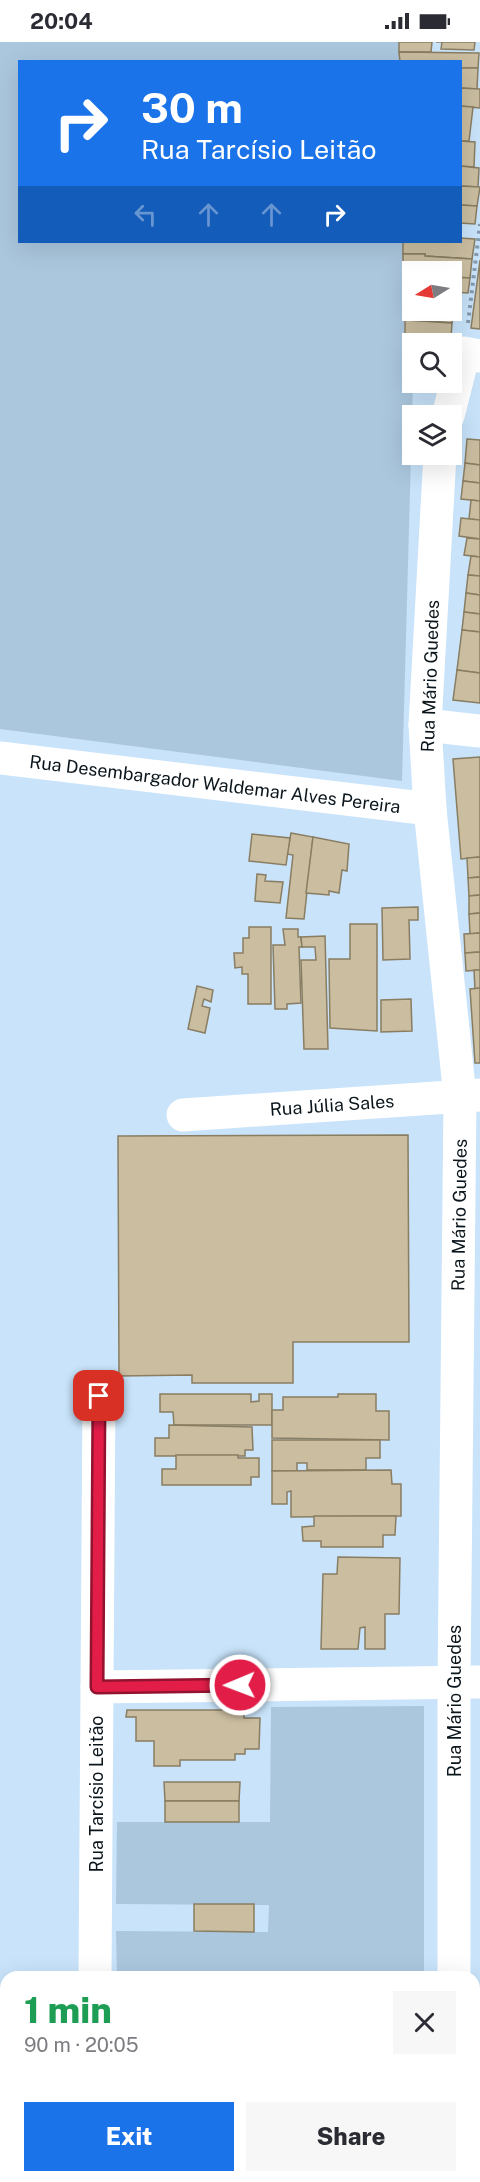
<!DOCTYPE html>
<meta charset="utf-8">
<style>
:root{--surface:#fff;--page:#f7f7f7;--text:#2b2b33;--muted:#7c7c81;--accent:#1a73e8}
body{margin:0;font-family:"Public Sans",sans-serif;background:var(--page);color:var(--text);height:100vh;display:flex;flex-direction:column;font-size:22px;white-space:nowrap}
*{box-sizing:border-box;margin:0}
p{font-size:20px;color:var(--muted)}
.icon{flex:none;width:33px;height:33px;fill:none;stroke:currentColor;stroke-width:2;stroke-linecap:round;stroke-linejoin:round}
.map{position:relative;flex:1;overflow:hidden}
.details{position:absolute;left:0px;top:1929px;width:480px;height:212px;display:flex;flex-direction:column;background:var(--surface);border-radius:18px 18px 0 0;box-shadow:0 6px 24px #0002}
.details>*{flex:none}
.hud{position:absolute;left:18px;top:18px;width:444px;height:183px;border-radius:0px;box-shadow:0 6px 24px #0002;background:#1a73e8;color:#fff;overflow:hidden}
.needle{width:39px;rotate:259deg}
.tools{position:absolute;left:402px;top:219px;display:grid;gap:12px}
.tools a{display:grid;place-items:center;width:60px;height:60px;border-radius:0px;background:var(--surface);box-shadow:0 6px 24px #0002;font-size:30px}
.pin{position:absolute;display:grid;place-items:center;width:51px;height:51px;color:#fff;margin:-26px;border-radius:12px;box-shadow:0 3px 9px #0006}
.me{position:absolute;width:66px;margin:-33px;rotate:269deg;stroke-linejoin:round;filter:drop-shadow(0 0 4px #0008)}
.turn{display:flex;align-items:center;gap:21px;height:126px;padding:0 24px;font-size:27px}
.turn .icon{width:78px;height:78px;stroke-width:2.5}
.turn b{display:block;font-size:42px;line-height:51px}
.lanes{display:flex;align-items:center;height:57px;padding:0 24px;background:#0003;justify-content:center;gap:30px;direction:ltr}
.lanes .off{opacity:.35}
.round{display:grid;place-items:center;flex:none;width:63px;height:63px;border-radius:0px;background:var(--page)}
.summary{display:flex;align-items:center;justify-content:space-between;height:102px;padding:0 24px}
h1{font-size:36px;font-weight:800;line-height:45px;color:#1e9e55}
.action{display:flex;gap:12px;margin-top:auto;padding:12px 24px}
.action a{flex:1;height:69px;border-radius:0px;background:var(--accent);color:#fff;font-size:24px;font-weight:800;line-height:69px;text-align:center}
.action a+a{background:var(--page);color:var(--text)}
.status{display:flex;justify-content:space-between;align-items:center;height:42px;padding:0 30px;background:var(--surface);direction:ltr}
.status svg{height:16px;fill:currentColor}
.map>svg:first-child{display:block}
</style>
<div class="status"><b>20:04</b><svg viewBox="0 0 49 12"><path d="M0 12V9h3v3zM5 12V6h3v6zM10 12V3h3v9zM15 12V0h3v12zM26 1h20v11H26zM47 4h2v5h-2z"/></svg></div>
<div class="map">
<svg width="480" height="2140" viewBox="0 0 480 2140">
<rect width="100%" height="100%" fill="#c8e3fa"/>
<g fill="#abc7de">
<polygon points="0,0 399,0 400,19 20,20 20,200 403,200 405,334 412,334 413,341 402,739 0,687"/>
<polygon points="424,1664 424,1935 117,1935 116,1889 268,1890 269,1863 116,1862 117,1780 270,1780 271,1665"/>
<polygon points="425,2134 425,2140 117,2140 117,2134"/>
</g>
<g fill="#cabda0" stroke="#897d62" stroke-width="1.5">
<polygon points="399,0 432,0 431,10 399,10"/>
<polygon points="436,0 475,0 474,8 441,7 442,0"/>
<polygon points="399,10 479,11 478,26 460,26 460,20 400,20"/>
<polygon points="460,26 478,26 477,47 460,46"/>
<polygon points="460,46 480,47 480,66 460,64"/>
<polygon points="460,64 473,65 469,99 460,99"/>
<polygon points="460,99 475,100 474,125 460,124"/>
<polygon points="460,124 479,126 478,145 460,144"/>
<polygon points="460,144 480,145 477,164 460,163"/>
<polygon points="460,163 477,164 475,182 460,181"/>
<polygon points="460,196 475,197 472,217 425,214 425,212 403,212 403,200 460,200"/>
<polygon points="403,212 425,212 425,214 472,217 470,236 452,235 452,230 412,230 412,233 403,232"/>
<polygon points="480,218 480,287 471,286"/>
<polygon points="403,232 412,233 412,248 404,248"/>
<polygon points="452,235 470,236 468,251 452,250"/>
<rect x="404" y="248" width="8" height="16"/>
<polygon points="404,264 412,264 412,268 452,268 454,266 452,281 405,278"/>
<polygon points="405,278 452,281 451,295 405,294"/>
<polygon points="405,294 451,295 450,302 412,302 412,328 408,328"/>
<polygon points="467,397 480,398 480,423 465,421"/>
<polygon points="465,421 480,423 480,441 463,439"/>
<polygon points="463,439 480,441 480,459 461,457"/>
<polygon points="471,458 480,459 480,478 469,477"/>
<polygon points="461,476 480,478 480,497 459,494"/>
<polygon points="467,496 480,497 480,515 464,513"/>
<polygon points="471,514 480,515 480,534 468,533"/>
<polygon points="468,533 480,534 480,553 466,551"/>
<polygon points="466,551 480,553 480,572 464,570"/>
<polygon points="464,570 480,572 480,590 462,588"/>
<polygon points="462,588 480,590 480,631 457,628"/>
<polygon points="457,628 480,631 480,661 453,658"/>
<polygon points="480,715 480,815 461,817 453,717"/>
<polygon points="291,791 313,795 304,877 286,876 293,813 287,812"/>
<polygon points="252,792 290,796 286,823 249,819"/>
<polygon points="313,795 349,802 347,829 342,828 339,851 329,849 329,853 306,851"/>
<polygon points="480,815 480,835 468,836 467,816"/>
<polygon points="257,832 266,833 265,839 283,840 280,861 255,859"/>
<polygon points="480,835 480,853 469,854 468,836"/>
<polygon points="480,853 480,871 469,872 469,854"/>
<polygon points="418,865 418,878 409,878 410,917 383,918 382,866"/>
<polygon points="480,871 480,891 470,892 469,872"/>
<polygon points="350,882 377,882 377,989 330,986 329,917 350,917"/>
<polygon points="249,885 271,885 271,962 248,962 248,932 242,932 242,925 235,926 234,911 243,911 243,896 249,896"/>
<polygon points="283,887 298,887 298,895 301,895 302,905 299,905 301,961 287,962 287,967 275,967 273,903 285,903"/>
<polygon points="480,891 480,910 465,911 464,892"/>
<polygon points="325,894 328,1007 304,1007 301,918 316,918 315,905 302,905 301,895"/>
<polygon points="480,910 480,928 466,929 465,911"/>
<polygon points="474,928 480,928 480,946 475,947"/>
<polygon points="197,944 213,948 211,960 204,957 202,964 210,966 205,991 188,987"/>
<polygon points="480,946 480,1021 475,1021 470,947"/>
<polygon points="411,957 412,989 381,990 381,958"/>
<polygon points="408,1093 409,1300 293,1300 293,1341 192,1341 192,1333 119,1334 118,1094"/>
<polygon points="160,1352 251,1352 251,1360 259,1359 259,1352 272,1352 272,1383 174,1383 173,1370 160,1370"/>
<polygon points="338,1352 376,1352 376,1369 389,1369 389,1398 272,1396 272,1368 283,1368 283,1355 338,1355"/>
<polygon points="169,1383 252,1385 253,1408 245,1408 245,1414 155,1414 155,1396 169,1396"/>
<polygon points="272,1398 380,1398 380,1416 366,1416 366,1428 307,1428 307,1421 297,1421 297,1429 272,1429"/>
<polygon points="176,1413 238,1413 238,1416 259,1416 259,1435 251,1435 251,1443 162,1443 162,1427 176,1427"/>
<polygon points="391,1428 392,1442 401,1442 401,1474 291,1475 291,1449 287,1450 287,1462 272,1462 272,1429"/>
<polygon points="314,1474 396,1474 395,1493 383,1493 383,1505 321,1505 321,1499 303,1499 302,1485 314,1484"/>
<polygon points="338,1515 400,1516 399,1572 385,1572 385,1607 365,1607 365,1585 360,1586 358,1607 321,1607 323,1532 337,1532"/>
<polygon points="127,1668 244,1668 244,1676 260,1676 259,1707 245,1707 245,1712 235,1712 235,1718 180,1718 180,1724 154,1724 154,1699 136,1699 136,1675 126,1675"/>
<polygon points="164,1740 240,1740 239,1759 165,1759"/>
<rect x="165" y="1759" width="74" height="21"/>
<polygon points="194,1862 254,1862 254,1890 194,1889"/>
</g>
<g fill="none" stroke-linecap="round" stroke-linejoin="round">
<polyline stroke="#859aab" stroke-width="4" stroke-dasharray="3 4.5" stroke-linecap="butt" points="468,281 480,182"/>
<g stroke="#fff" stroke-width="33">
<polyline points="448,374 464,311 480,314"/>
<polyline points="440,412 425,683 430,767 460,1055 454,1640 454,1935"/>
<polyline points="425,683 480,689"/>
<polyline points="0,716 430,767"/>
<polyline points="183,1073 480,1053"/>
<polyline points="97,1645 480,1640"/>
<polyline points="95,1935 99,1354"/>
<polyline points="455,2134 455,2140"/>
<polyline points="93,2140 94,2134"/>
</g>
</g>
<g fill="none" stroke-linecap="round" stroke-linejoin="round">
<g stroke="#92132f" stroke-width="15">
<polyline id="route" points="99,1354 97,1645 240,1643"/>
</g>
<use href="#route" stroke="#e11d48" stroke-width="10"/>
</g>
<g text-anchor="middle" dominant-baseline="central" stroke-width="4.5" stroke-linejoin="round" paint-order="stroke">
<g font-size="18" fill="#0b151c" stroke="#fff">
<text transform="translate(430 634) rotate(-88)">Rua Mário Guedes</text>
<text transform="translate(215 742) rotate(7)">Rua Desembargador Waldemar Alves Pereira</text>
<text transform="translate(332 1063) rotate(-4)">Rua Júlia Sales</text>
<text transform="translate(459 1173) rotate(-89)">Rua Mário Guedes</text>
<text transform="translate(454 1659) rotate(-90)">Rua Mário Guedes</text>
<text transform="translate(96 1752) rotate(-90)">Rua Tarcísio Leitão</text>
</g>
</g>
</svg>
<div class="tools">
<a><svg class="needle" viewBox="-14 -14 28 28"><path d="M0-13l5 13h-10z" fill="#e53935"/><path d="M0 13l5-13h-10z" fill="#7c7c81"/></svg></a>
<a><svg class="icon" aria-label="search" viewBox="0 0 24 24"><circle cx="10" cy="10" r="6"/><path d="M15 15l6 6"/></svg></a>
<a><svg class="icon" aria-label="layers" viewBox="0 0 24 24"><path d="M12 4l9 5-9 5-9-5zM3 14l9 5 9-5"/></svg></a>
</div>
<div class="pin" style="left:99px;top:1354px;background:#d93025"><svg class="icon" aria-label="arrive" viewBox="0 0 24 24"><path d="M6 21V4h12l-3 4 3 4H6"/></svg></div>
<svg class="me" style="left:240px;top:1643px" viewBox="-20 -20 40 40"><circle r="17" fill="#e11d48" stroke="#fff" stroke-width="3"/><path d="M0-11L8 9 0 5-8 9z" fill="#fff"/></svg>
<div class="hud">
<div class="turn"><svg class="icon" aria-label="right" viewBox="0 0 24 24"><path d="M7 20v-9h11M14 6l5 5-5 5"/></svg><div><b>30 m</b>Rua Tarcísio Leitão</div></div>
<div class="lanes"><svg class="icon off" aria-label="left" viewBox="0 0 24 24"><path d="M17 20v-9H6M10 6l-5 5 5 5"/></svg><svg class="icon off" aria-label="ahead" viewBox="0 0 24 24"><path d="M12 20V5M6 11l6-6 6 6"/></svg><svg class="icon off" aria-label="ahead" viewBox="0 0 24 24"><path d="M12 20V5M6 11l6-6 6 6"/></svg><svg class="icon" aria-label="right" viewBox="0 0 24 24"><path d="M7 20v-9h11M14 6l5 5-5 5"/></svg></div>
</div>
<section class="details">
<div class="summary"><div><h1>1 min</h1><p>90 m · 20:05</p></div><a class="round"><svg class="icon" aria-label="close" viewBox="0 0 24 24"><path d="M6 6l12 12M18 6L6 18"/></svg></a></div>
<div class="action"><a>Exit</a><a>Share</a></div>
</section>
</div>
